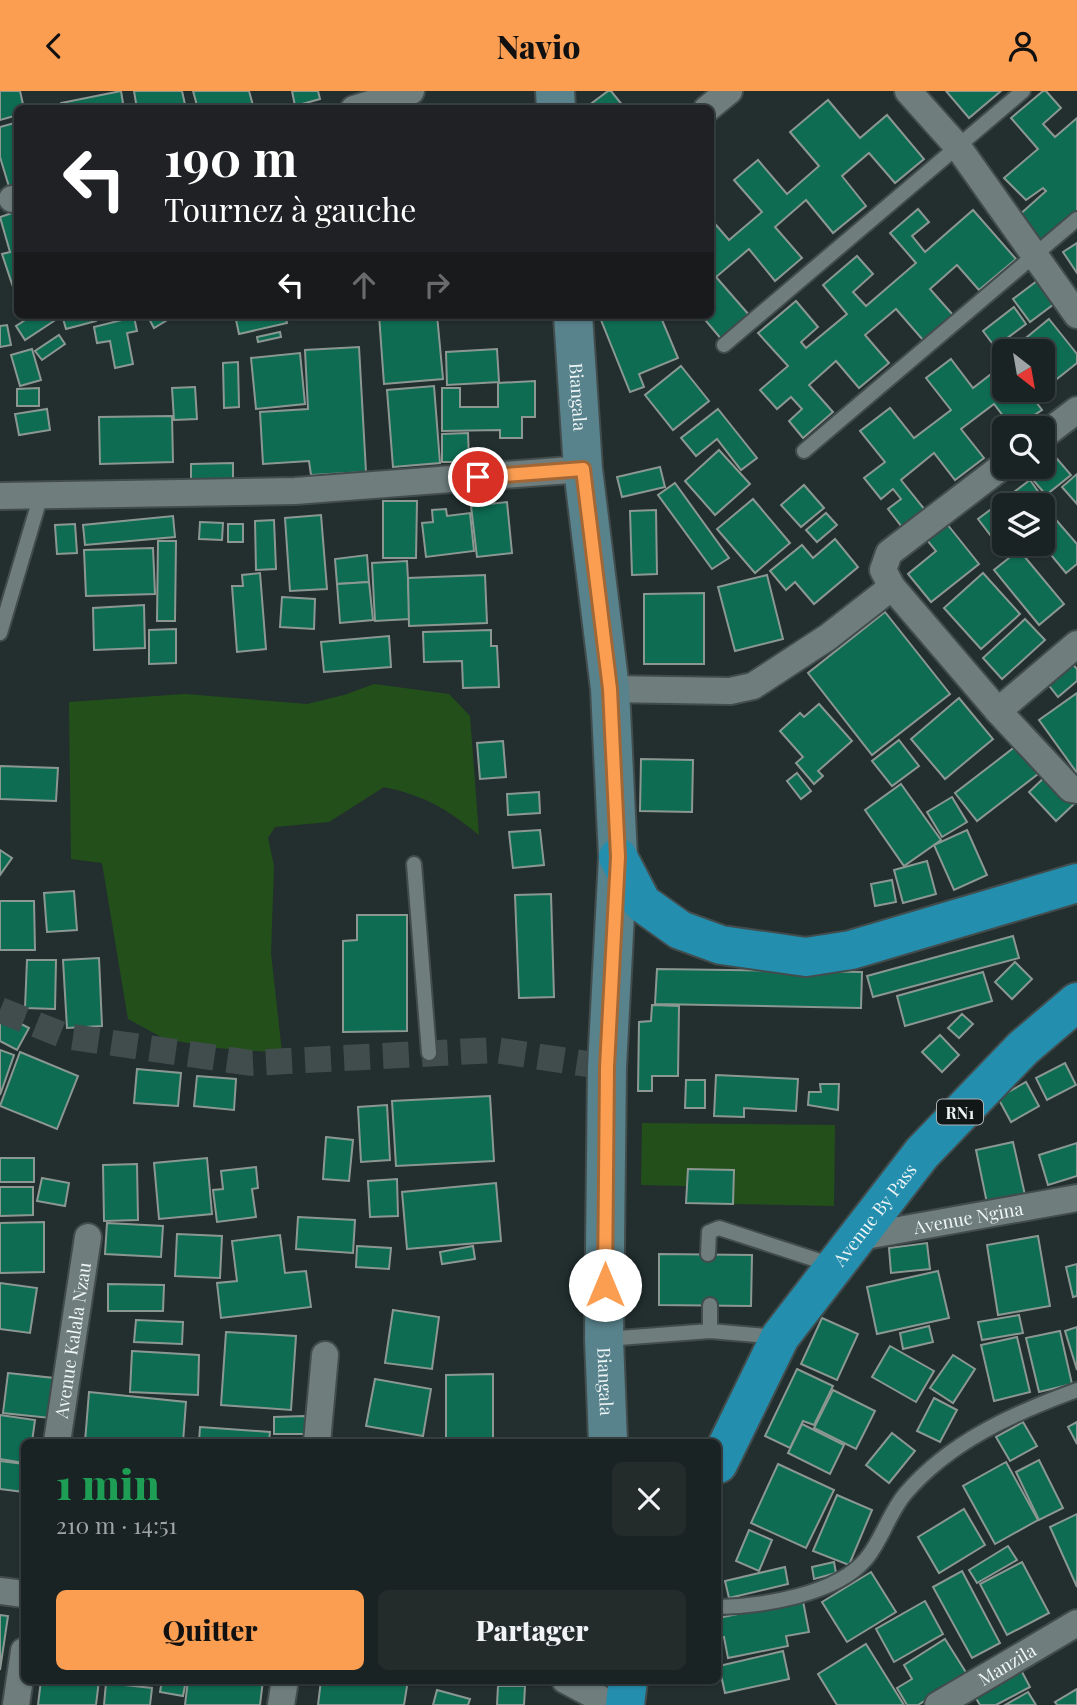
<!DOCTYPE html>
<html lang="fr">
<meta charset="utf-8">
<style>
:root{--surface:#1a2323;--page:#232b2b;--text:#f1f3f6;--muted:#9fa4a6;--line:#384041;--accent:#fb9e52}
body{margin:0;font-family:"Playfair Display",serif;background:var(--page);color:var(--text);height:100vh;display:flex;flex-direction:column;font-size:26px;white-space:nowrap}
*{box-sizing:border-box;margin:0}
p{font-size:23px;color:var(--muted)}
.icon{flex:none;width:38px;height:38px;fill:none;stroke:currentColor;stroke-width:2;stroke-linecap:round;stroke-linejoin:round}
.map{position:relative;flex:1;overflow:hidden}
.side{position:absolute;left:21px;top:1348px;width:700px;height:245px;display:flex;flex-direction:column;background:var(--surface);border-radius:10px;box-shadow:0 2px 5px #0004,0 0 0 2px var(--line)}
.side>*{flex:none}
.top-card{position:absolute;left:14px;top:14px;width:700px;height:214px;border-radius:10px;box-shadow:0 2px 5px #0004,0 0 0 2px var(--line);background:#202124;color:#fff;overflow:hidden}
.needle{width:46px;rotate:149deg}
.fabs{position:absolute;left:992px;top:248px;display:grid;gap:14px}
.fabs a{display:grid;place-items:center;width:63px;height:63px;border-radius:10px;background:var(--surface);box-shadow:0 2px 5px #0004,0 0 0 2px var(--line);font-size:35px}
.pin{position:absolute;display:grid;place-items:center;width:60px;height:60px;color:#fff;margin:-30px;border:4px solid #fff;border-radius:50%;box-shadow:0 2px 7px #0007}
.me{position:absolute;width:77px;margin:-38px;rotate:0deg;stroke-linejoin:round;filter:drop-shadow(0 0 5px #0008)}
.turn{display:flex;align-items:center;gap:24px;height:147px;padding:0 35px;font-size:32px}
.turn .icon{width:91px;height:91px;stroke-width:2.5}
.turn b{display:block;font-size:49px;line-height:60px}
.lanes{display:flex;align-items:center;height:66px;padding:0 35px;background:#0003;justify-content:center;gap:35px;direction:ltr}
.lanes .off{opacity:.35}
.round{display:grid;place-items:center;flex:none;width:74px;height:74px;border-radius:10px;background:var(--page)}
.summary{display:flex;align-items:center;justify-content:space-between;height:119px;padding:0 35px}
h1{font-size:42px;font-weight:800;line-height:52px;color:#1e9e55}
.button{display:flex;gap:14px;margin-top:auto;padding:14px 35px}
.button a{flex:1;height:80px;border-radius:10px;background:var(--accent);color:#111;font-size:28px;font-weight:800;line-height:80px;text-align:center}
.button a+a{background:var(--page);color:var(--text)}
header{display:flex;justify-content:space-between;align-items:center;height:91px;padding:0 35px;background:var(--accent);color:#111;font-size:32px;font-weight:800}
.map>svg:first-child{display:block}
</style>
<header><svg class="icon" aria-label="back" viewBox="0 0 24 24"><path d="M15 5l-7 7 7 7"/></svg>Navio<svg class="icon" aria-label="person" viewBox="0 0 24 24"><circle cx="12" cy="8" r="4"/><path d="M4 21q1-7 8-7t8 7"/></svg></header>
<div class="map">
<svg width="1077" height="1614" viewBox="0 0 1077 1614">
<rect width="100%" height="100%" fill="#232f2f"/>
<g fill="#23501a">
<path d="M374 593 449 603 470 625 479 744C447 718 426 705 384 696L329 731 275 736 268 747 274 775 271 862 282 962 217 957 165 948 128 928 102 772 71 768 69 611 185 603 307 613 344 604Z"/>
<polygon points="642,1032 835,1034 834,1115 733,1113 733,1079 688,1078 687,1095 641,1094"/>
</g>
<g fill="#0d6c52" stroke="#8b9892" stroke-width="2">
<polygon points="0,0 20,0 24,18 18,18 18,24 0,29"/>
<polygon points="121,0 124,18 62,18 61,12"/>
<polygon points="134,0 182,0 186,18 137,18"/>
<polygon points="193,0 249,0 254,18 198,18"/>
<polygon points="292,0 318,0 320,8 295,15"/>
<polygon points="608,0 611,0 624,16 590,18 588,15"/>
<polygon points="946,0 1001,0 969,27"/>
<polygon points="1043,0 1046,0 1061,17 1043,33 1055,46 1077,27 1077,120 1040,152 1017,126 1046,100 1043,97 1026,109 1004,87 1038,58 1011,27"/>
<polygon points="828,9 860,47 887,24 924,68 895,92 869,62 842,85 866,115 833,142 806,109 775,136 802,167 775,190 749,158 716,186 750,225 722,249 701,224 710,224 710,127 729,149 762,121 734,89 758,69 787,103 819,75 790,41"/>
<polygon points="18,31 18,97 10,99 0,66 0,36"/>
<polygon points="918,118 929,131 912,145 925,161 973,119 1016,168 979,199 957,174 930,198 953,224 923,249 896,218 865,244 889,272 859,297 836,270 809,294 833,321 803,347 789,330 802,318 791,306 777,318 760,299 788,275 758,242 796,210 818,236 801,251 806,257 847,223 823,194 857,165 873,183 853,201 866,215 916,172 890,142"/>
<polygon points="18,120 18,201 15,202 2,163 10,161 0,126"/>
<polygon points="1077,152 1077,182 1063,161"/>
<polygon points="1037,190 1054,213 1030,231 1013,208"/>
<polygon points="1014,216 1026,233 1006,248 1016,261 1004,261 1004,268 983,240"/>
<polygon points="33,224 55,224 57,228 25,249 16,235"/>
<polygon points="62,224 95,224 96,230 66,238"/>
<polygon points="147,224 166,224 169,228 154,237"/>
<polygon points="235,224 285,224 287,232 239,243"/>
<polygon points="379,224 437,224 443,288 384,293"/>
<polygon points="599,224 660,224 678,267 639,283 644,296 630,301"/>
<polygon points="134,226 137,240 127,242 133,273 115,277 110,250 97,252 94,236"/>
<polygon points="1049,228 1077,263 1077,272 1048,295 1043,289 1043,261 1021,261 1016,255"/>
<polygon points="7,234 11,254 0,256 0,235"/>
<polygon points="280,241 281,246 258,251 257,246"/>
<polygon points="59,244 65,253 42,269 35,260"/>
<polygon points="359,256 366,381 311,384 309,370 263,373 260,321 308,318 305,259"/>
<polygon points="32,258 41,289 20,295 11,264"/>
<polygon points="497,258 499,291 447,294 446,261"/>
<polygon points="300,262 305,313 256,318 251,267"/>
<polygon points="951,268 973,297 1004,273 1004,299 1027,299 1042,319 1013,338 994,313 961,338 984,367 955,389 934,362 901,389 925,419 902,436 888,418 901,408 893,398 881,408 864,387 885,371 860,340 890,317 914,347 951,319 926,287"/>
<polygon points="238,271 239,316 224,317 223,272"/>
<polygon points="681,275 709,310 673,339 645,304"/>
<polygon points="535,290 535,326 522,326 522,347 500,347 500,339 442,340 442,297 460,297 460,316 498,316 498,292"/>
<polygon points="434,295 440,372 393,376 387,299"/>
<polygon points="195,296 197,328 174,329 172,297"/>
<polygon points="39,297 39,315 17,315 17,298"/>
<polygon points="47,318 50,339 19,344 15,323"/>
<polygon points="718,318 757,367 741,379 717,348 696,365 681,347"/>
<polygon points="172,325 173,371 100,373 99,326"/>
<polygon points="468,342 469,371 442,371 442,343"/>
<polygon points="719,359 750,393 715,424 685,390"/>
<polygon points="1052,362 1071,384 1046,404 1028,383 1035,376 1043,376 1043,370"/>
<polygon points="233,372 233,396 191,398 191,373"/>
<polygon points="660,376 665,396 622,406 617,386"/>
<polygon points="1077,383 1077,413 1062,396"/>
<polygon points="1030,389 1052,420 1043,427 1043,415 1004,415 1004,453 1008,453 1001,458 978,428"/>
<polygon points="675,392 729,467 712,478 658,404"/>
<polygon points="804,394 824,417 801,436 781,414"/>
<polygon points="753,408 790,452 755,482 717,438"/>
<polygon points="383,410 417,410 416,467 383,467"/>
<polygon points="507,411 512,462 477,466 471,415"/>
<polygon points="446,418 447,425 470,422 474,460 426,466 422,432 433,431 432,419"/>
<polygon points="656,419 657,483 632,484 630,420"/>
<polygon points="826,422 837,434 817,451 806,439"/>
<polygon points="321,424 327,498 290,500 285,427"/>
<polygon points="173,425 175,446 85,454 83,434"/>
<polygon points="274,429 276,478 256,479 255,430"/>
<polygon points="1057,430 1077,453 1077,473 1066,482 1042,453 1043,442"/>
<polygon points="200,431 223,432 222,449 199,448"/>
<polygon points="75,433 77,462 57,463 55,434"/>
<rect x="228" y="433" width="15" height="18"/>
<polygon points="947,433 979,473 931,511 908,483 936,460 927,449"/>
<polygon points="835,448 858,476 814,513 795,491 786,499 770,480 802,454 813,467"/>
<polygon points="158,450 176,450 175,530 157,530"/>
<polygon points="153,457 155,503 86,505 84,459"/>
<polygon points="1019,459 1064,513 1039,534 994,479"/>
<polygon points="367,464 369,491 337,493 335,468"/>
<polygon points="407,470 410,528 375,530 372,472"/>
<polygon points="260,482 266,558 237,561 232,495 243,495 242,484"/>
<polygon points="983,482 1020,523 981,558 944,517"/>
<polygon points="485,484 487,532 409,535 408,487"/>
<polygon points="767,484 783,548 735,560 718,496"/>
<polygon points="369,491 373,529 340,532 337,493"/>
<polygon points="704,502 704,573 644,573 644,503"/>
<polygon points="282,506 315,508 314,538 280,536"/>
<polygon points="144,514 145,557 94,559 93,517"/>
<polygon points="885,521 950,603 872,664 808,582"/>
<polygon points="1025,528 1045,549 1002,588 983,567"/>
<polygon points="176,538 176,572 149,573 149,539"/>
<polygon points="491,539 491,555 497,555 499,596 463,597 462,570 424,571 423,541"/>
<polygon points="389,545 391,576 324,581 321,551"/>
<polygon points="1072,572 1077,578 1077,590 1058,606 1047,592"/>
<polygon points="1077,602 1077,682 1039,629"/>
<polygon points="959,607 993,648 945,688 911,648"/>
<polygon points="819,613 852,650 818,680 823,685 814,693 796,672 803,666 780,640 800,622 804,626"/>
<polygon points="899,649 919,675 892,695 872,670"/>
<polygon points="503,650 506,686 480,688 477,652"/>
<polygon points="1016,655 1038,683 977,730 955,702"/>
<polygon points="641,668 693,669 692,721 640,720"/>
<polygon points="0,675 58,677 56,710 0,708"/>
<polygon points="797,682 811,700 801,708 787,690"/>
<polygon points="1049,682 1076,711 1056,730 1029,701"/>
<polygon points="901,693 941,749 904,775 865,719"/>
<polygon points="539,701 540,722 508,724 507,703"/>
<polygon points="952,706 967,731 942,746 927,721"/>
<polygon points="540,739 544,774 513,777 509,741"/>
<polygon points="967,739 987,784 954,799 934,754"/>
<polygon points="0,759 12,767 0,784"/>
<polygon points="927,770 936,803 903,812 894,779"/>
<polygon points="892,789 896,811 875,815 871,793"/>
<polygon points="74,800 77,839 47,841 44,802"/>
<polygon points="551,803 554,906 519,907 515,804"/>
<polygon points="0,810 34,810 35,859 0,859"/>
<polygon points="357,824 407,824 407,940 343,941 343,850 357,849"/>
<polygon points="1013,845 1019,867 873,906 867,885"/>
<polygon points="99,867 102,935 67,937 63,869"/>
<polygon points="27,869 56,869 55,918 25,917"/>
<polygon points="1015,871 1032,888 1012,908 995,891"/>
<polygon points="657,878 862,881 861,917 655,913"/>
<polygon points="983,881 992,910 905,935 897,905"/>
<polygon points="652,914 679,915 678,985 652,985 652,1000 638,1000 639,931 651,930"/>
<polygon points="0,922 29,937 17,959 0,950"/>
<polygon points="962,923 973,933 959,947 948,937"/>
<polygon points="940,944 959,964 942,981 922,961"/>
<polygon points="0,959 14,964 0,1004"/>
<polygon points="20,961 78,985 57,1038 0,1015"/>
<polygon points="1065,972 1076,994 1047,1009 1036,987"/>
<polygon points="137,978 181,982 178,1015 134,1012"/>
<polygon points="716,984 798,988 796,1020 744,1017 744,1026 714,1025"/>
<polygon points="197,985 236,988 234,1019 194,1015"/>
<polygon points="686,989 705,989 705,1017 685,1017"/>
<polygon points="1026,991 1039,1015 1011,1031 998,1007"/>
<polygon points="820,993 839,993 838,1019 808,1014 809,1001 821,1001"/>
<polygon points="490,1005 494,1070 396,1075 392,1010"/>
<polygon points="387,1014 390,1069 361,1071 358,1016"/>
<polygon points="326,1046 353,1049 349,1090 323,1088"/>
<polygon points="1013,1051 1025,1104 987,1112 976,1059"/>
<polygon points="1077,1052 1077,1085 1048,1094 1039,1064"/>
<rect x="0" y="1067" width="34" height="24"/>
<polygon points="207,1067 212,1123 159,1128 154,1072"/>
<polygon points="137,1073 138,1129 104,1130 103,1074"/>
<polygon points="256,1076 258,1097 252,1098 256,1126 217,1131 213,1099 223,1098 221,1080"/>
<polygon points="688,1078 734,1079 733,1113 686,1112"/>
<polygon points="42,1087 69,1092 65,1115 37,1110"/>
<polygon points="397,1088 398,1125 370,1126 368,1090"/>
<polygon points="496,1092 501,1150 407,1158 402,1101"/>
<polygon points="0,1096 33,1096 33,1124 0,1125"/>
<polygon points="298,1126 355,1129 353,1162 296,1158"/>
<polygon points="44,1131 44,1181 0,1182 0,1132"/>
<polygon points="107,1132 163,1135 161,1166 105,1163"/>
<polygon points="177,1143 222,1145 220,1187 175,1185"/>
<polygon points="280,1144 285,1182 306,1180 311,1216 221,1227 217,1192 237,1190 232,1150"/>
<polygon points="1038,1145 1050,1215 998,1224 987,1154"/>
<polygon points="927,1152 930,1178 891,1182 889,1157"/>
<polygon points="357,1155 391,1157 389,1178 356,1176"/>
<polygon points="473,1155 475,1168 442,1173 440,1161"/>
<polygon points="659,1163 752,1164 751,1215 659,1214"/>
<polygon points="1077,1173 1077,1205 1073,1206 1066,1176"/>
<polygon points="938,1180 949,1227 877,1243 867,1196"/>
<polygon points="0,1192 37,1197 30,1242 0,1238"/>
<polygon points="108,1193 164,1194 163,1220 108,1220"/>
<polygon points="393,1219 439,1226 432,1278 385,1272"/>
<polygon points="1019,1224 1023,1242 982,1249 978,1231"/>
<polygon points="822,1227 858,1243 837,1289 801,1273"/>
<polygon points="136,1229 183,1231 182,1253 134,1251"/>
<polygon points="929,1235 933,1251 903,1258 900,1242"/>
<polygon points="1077,1236 1077,1279 1065,1240"/>
<polygon points="1060,1240 1072,1293 1039,1301 1026,1247"/>
<polygon points="226,1241 296,1245 291,1319 221,1314"/>
<polygon points="1017,1246 1030,1301 994,1310 981,1254"/>
<polygon points="890,1255 934,1280 916,1311 872,1286"/>
<polygon points="132,1260 199,1264 198,1304 130,1301"/>
<polygon points="953,1264 975,1278 953,1312 930,1297"/>
<polygon points="797,1278 833,1295 814,1334 803,1330 790,1357 765,1345"/>
<polygon points="8,1282 54,1287 50,1327 3,1322"/>
<polygon points="493,1283 493,1351 446,1351 446,1284"/>
<polygon points="375,1288 431,1298 423,1345 366,1335"/>
<polygon points="833,1299 875,1320 856,1358 814,1337"/>
<polygon points="89,1301 186,1311 183,1351 85,1351"/>
<polygon points="934,1307 957,1319 940,1351 917,1340"/>
<polygon points="0,1324 35,1329 32,1351 24,1351 24,1372 0,1368"/>
<polygon points="305,1325 305,1343 274,1343 274,1326"/>
<polygon points="1023,1331 1037,1355 1010,1370 996,1346"/>
<polygon points="1077,1331 1077,1353 1068,1336"/>
<polygon points="802,1333 844,1354 830,1383 788,1362"/>
<polygon points="200,1336 270,1341 269,1351 199,1351"/>
<polygon points="892,1342 915,1360 889,1392 866,1374"/>
<polygon points="1039,1369 1063,1417 1039,1429 1016,1381"/>
<polygon points="0,1370 24,1373 24,1401 0,1398"/>
<polygon points="1006,1371 1038,1429 995,1453 963,1395"/>
<polygon points="778,1373 834,1399 806,1457 751,1432"/>
<polygon points="837,1404 872,1419 849,1474 813,1460"/>
<polygon points="964,1418 985,1454 939,1482 918,1446"/>
<polygon points="1077,1423 1077,1496 1050,1436"/>
<polygon points="749,1439 772,1449 759,1480 736,1470"/>
<polygon points="1008,1455 1017,1469 977,1492 969,1479"/>
<polygon points="834,1471 836,1482 814,1488 812,1476"/>
<polygon points="1022,1471 1049,1522 1007,1544 980,1493"/>
<polygon points="785,1476 788,1493 729,1507 725,1490"/>
<polygon points="962,1480 1000,1552 972,1567 933,1496"/>
<polygon points="871,1481 896,1521 847,1551 822,1511"/>
<polygon points="803,1510 809,1541 786,1545 788,1555 728,1567 724,1546 718,1548 718,1527"/>
<polygon points="925,1510 943,1543 894,1571 876,1538"/>
<polygon points="0,1524 8,1525 0,1579"/>
<polygon points="945,1548 967,1583 918,1614 907,1614 897,1597 912,1588 904,1574"/>
<polygon points="866,1553 904,1614 837,1614 818,1583"/>
<polygon points="783,1560 789,1588 725,1602 719,1575"/>
<polygon points="1021,1579 1030,1596 996,1614 980,1614 974,1604"/>
<polygon points="41,1589 99,1589 96,1614 38,1614"/>
<polygon points="162,1589 186,1589 183,1605 160,1601"/>
<polygon points="188,1589 263,1589 260,1614 185,1614"/>
<polygon points="321,1589 408,1589 404,1614 318,1614"/>
<polygon points="106,1592 152,1597 150,1614 104,1614"/>
<polygon points="498,1595 525,1595 524,1614 497,1614"/>
<polygon points="1077,1598 1077,1614 1057,1614 1055,1611"/>
<polygon points="437,1599 470,1608 468,1614 433,1614"/>
<polygon points="1028,1601 1036,1614 1005,1614"/>
</g>
<g fill="none" stroke-linecap="round" stroke-linejoin="round">
<polyline stroke="#414d4d" stroke-width="26" stroke-dasharray="26 13" stroke-linecap="butt" points="0,919 65,945 251,972 495,959 607,976"/>
<g stroke="#424c4c" stroke-width="18">
<g id="lane">
<polyline points="724,254 1023,0"/>
<polyline points="804,360 1077,128"/>
<polyline points="0,542 41,404"/>
<polyline points="414,773 429,962"/>
<polyline points="708,1163 709,1141 719,1137 832,1174"/>
<polyline points="710,1214 710,1240"/>
<polyline points="606,1248 710,1240 777,1246"/>
<path d="M718 1516C762 1515 836 1504 866 1468 882 1449 889 1422 905 1403 949 1351 1014 1322 1077 1299"/>
</g>
</g>
<g stroke="#424c4c" stroke-width="30">
<g id="street">
<polyline points="908,0 958,56 1077,224"/>
<polyline points="354,18 411,0"/>
<polyline points="707,18 729,0"/>
<polyline points="12,108 18,107"/>
<polyline points="1043,345 1077,319"/>
<polyline points="1004,374 889,462 883,479 892,496 998,620 1071,698 1077,699"/>
<polyline points="0,405 295,400 583,378"/>
<polyline points="610,598 730,600 753,595 828,546 892,496"/>
<polyline points="998,620 1077,553"/>
<path id="s1" d="M860 1146 1077 1107"/>
<path id="s2" d="M57 1351 88 1146"/>
<polyline points="317,1351 325,1264"/>
<polyline points="0,1500 24,1503"/>
<polyline points="565,1589 612,1614"/>
<polyline points="16,1614 24,1560"/>
<polyline points="281,1614 285,1589"/>
<path id="s3" d="M938 1614 1077 1532"/>
</g>
</g>
<g stroke="#424c4c" stroke-width="42">
<g id="secondary">
<polyline points="555,0 556,18"/>
<path id="s4" d="M573 224 583 378 610 598 618 766 607 976 604 1248 608 1351"/>
</g>
</g>
<g stroke="#424c4c" stroke-width="42">
<g id="highway">
<polyline points="618,766 642,812 680,839 721,854 806,866 851,859 1077,792"/>
<path id="s5" d="M718 1373 780 1246 922 1062 1023 957 1077 911"/>
<polyline points="625,1614 628,1589"/>
</g>
</g>
<use href="#lane" stroke="#6f7d7d" stroke-width="14"/>
<use href="#street" stroke="#6f7d7d" stroke-width="26"/>
<use href="#secondary" stroke="#58828c" stroke-width="38"/>
<use href="#highway" stroke="#248eaf" stroke-width="38"/>
</g>
<g fill="none" stroke-linecap="round" stroke-linejoin="round">
<g stroke="#a36735" stroke-width="18">
<polyline id="route" points="478,386 583,378 610,598 618,766 607,976 605,1194"/>
</g>
<use href="#route" stroke="#fb9e52" stroke-width="12"/>
</g>
<g text-anchor="middle" dominant-baseline="central" stroke-width="5" stroke-linejoin="round" paint-order="stroke">
<rect fill="#111616" stroke="#acb2b2" stroke-width="2" x="937" y="1008.5" width="46" height="25" rx="5"/>
<g font-size="16" font-weight="bold" fill="#eef5f5">
<text x="960" y="1021">RN1</text>
</g>
<g font-size="18" fill="#eef5f5" stroke="#111616">
<text stroke="none"><textPath href="#s4" startOffset="82">Biangala</textPath></text>
<text stroke="none"><textPath href="#s5" startOffset="296">Avenue By Pass</textPath></text>
<text stroke="none"><textPath href="#s1" startOffset="110">Avenue Ngina</textPath></text>
<text stroke="none"><textPath href="#s2" startOffset="103">Avenue Kalala Nzau</textPath></text>
<text stroke="none"><textPath href="#s4" startOffset="1069">Biangala</textPath></text>
<text stroke="none"><textPath href="#s3" startOffset="80">Manzila</textPath></text>
</g>
</g>
</svg>
<div class="fabs">
<a><svg class="needle" viewBox="-14 -14 28 28"><path d="M0-13l5 13h-10z" fill="#e53935"/><path d="M0 13l5-13h-10z" fill="#9fa4a6"/></svg></a>
<a><svg class="icon" aria-label="search" viewBox="0 0 24 24"><circle cx="10" cy="10" r="6"/><path d="M15 15l6 6"/></svg></a>
<a><svg class="icon" aria-label="layers" viewBox="0 0 24 24"><path d="M12 4l9 5-9 5-9-5zM3 14l9 5 9-5"/></svg></a>
</div>
<div class="pin" style="left:478px;top:386px;background:#d93025"><svg class="icon" aria-label="arrive" viewBox="0 0 24 24"><path d="M6 21V4h12l-3 4 3 4H6"/></svg></div>
<svg class="me" style="left:605px;top:1194px" viewBox="-20 -20 40 40"><circle r="19" fill="#fff"/><path d="M0-13L10 11 0 6-10 11z" fill="#fb9e52"/></svg>
<div class="top-card">
<div class="turn"><svg class="icon" aria-label="left" viewBox="0 0 24 24"><path d="M17 20v-9H6M10 6l-5 5 5 5"/></svg><div><b>190 m</b>Tournez à gauche</div></div>
<div class="lanes"><svg class="icon" aria-label="left" viewBox="0 0 24 24"><path d="M17 20v-9H6M10 6l-5 5 5 5"/></svg><svg class="icon off" aria-label="ahead" viewBox="0 0 24 24"><path d="M12 20V5M6 11l6-6 6 6"/></svg><svg class="icon off" aria-label="right" viewBox="0 0 24 24"><path d="M7 20v-9h11M14 6l5 5-5 5"/></svg></div>
</div>
<section class="side">
<div class="summary"><div><h1>1 min</h1><p>210 m · 14:51</p></div><a class="round"><svg class="icon" aria-label="close" viewBox="0 0 24 24"><path d="M6 6l12 12M18 6L6 18"/></svg></a></div>
<div class="button"><a>Quitter</a><a>Partager</a></div>
</section>
</div>
